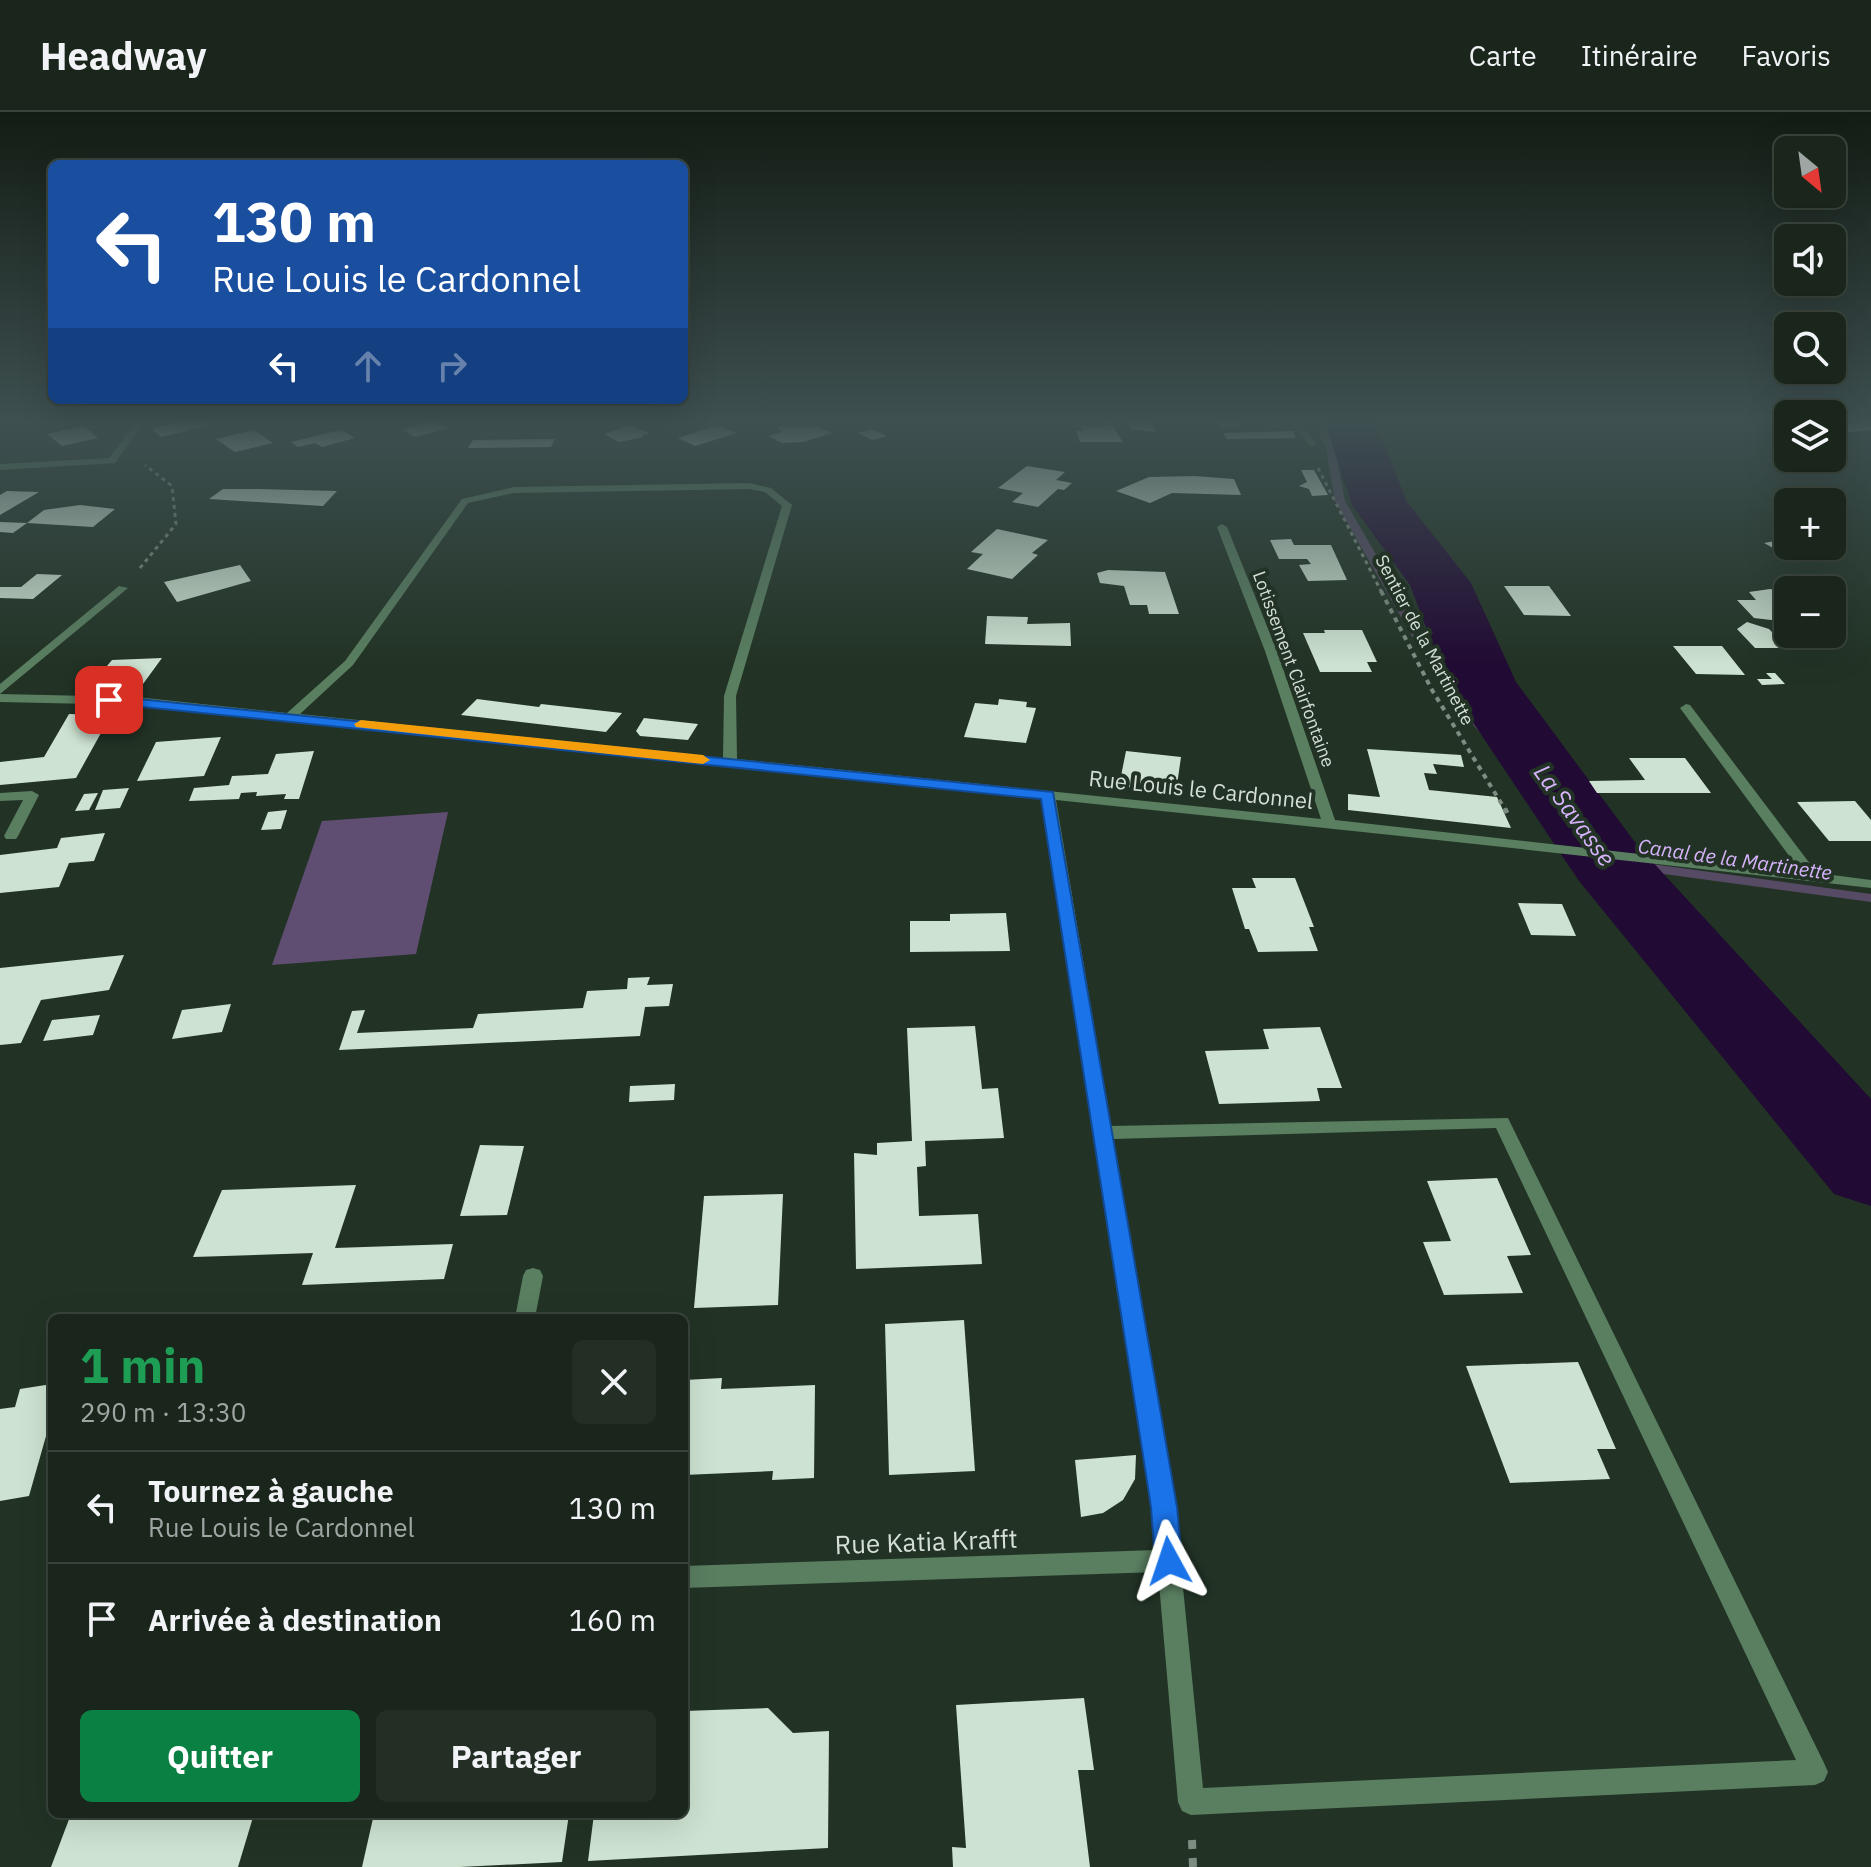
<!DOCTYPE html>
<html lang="fr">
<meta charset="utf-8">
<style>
:root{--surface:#1a261c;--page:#232e25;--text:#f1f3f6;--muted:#9fa5a3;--line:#38433b;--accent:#0b8043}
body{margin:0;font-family:"IBM Plex Sans",sans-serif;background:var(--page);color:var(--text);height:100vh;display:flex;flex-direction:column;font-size:30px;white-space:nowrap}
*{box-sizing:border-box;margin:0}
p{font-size:26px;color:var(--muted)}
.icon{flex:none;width:44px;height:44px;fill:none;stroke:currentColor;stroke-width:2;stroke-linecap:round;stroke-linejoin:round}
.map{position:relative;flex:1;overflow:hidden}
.details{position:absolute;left:48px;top:1202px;width:640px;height:504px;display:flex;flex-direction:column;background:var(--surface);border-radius:12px;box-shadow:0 8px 32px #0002,0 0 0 2px var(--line)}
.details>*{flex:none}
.banner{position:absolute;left:48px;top:48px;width:640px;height:244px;border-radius:12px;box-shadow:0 8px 32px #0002,0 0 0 2px var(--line);background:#1a4fa0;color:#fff;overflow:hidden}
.needle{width:52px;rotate:151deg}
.tools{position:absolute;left:1774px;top:24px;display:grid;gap:16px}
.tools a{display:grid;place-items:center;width:72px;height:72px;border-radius:12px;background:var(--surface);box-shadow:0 8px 32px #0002,0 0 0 2px var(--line);font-size:40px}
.pin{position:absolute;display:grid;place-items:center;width:68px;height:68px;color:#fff;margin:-34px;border-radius:16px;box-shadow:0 4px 12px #0006}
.me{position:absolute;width:88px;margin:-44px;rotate:355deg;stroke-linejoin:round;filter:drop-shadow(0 0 6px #0008)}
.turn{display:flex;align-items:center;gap:28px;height:168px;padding:0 32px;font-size:36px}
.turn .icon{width:104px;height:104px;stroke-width:2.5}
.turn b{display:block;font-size:56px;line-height:68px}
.lanes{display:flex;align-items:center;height:76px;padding:0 32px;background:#0003;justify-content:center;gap:40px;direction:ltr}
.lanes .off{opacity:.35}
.round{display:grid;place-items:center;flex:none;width:84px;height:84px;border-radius:12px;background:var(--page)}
.summary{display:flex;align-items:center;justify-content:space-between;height:136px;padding:0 32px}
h1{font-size:48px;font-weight:700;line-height:60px;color:#1e9e55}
.button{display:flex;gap:16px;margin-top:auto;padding:16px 32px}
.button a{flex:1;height:92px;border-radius:12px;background:var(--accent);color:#fff;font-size:32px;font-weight:700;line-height:92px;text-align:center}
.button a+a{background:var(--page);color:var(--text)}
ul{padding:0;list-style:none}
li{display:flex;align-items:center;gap:24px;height:112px;padding:0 32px;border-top:2px solid var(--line)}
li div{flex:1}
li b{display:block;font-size:30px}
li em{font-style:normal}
header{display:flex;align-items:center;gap:48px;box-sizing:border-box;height:112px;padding:0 40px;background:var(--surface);border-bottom:2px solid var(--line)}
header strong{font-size:38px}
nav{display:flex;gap:44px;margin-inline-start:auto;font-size:28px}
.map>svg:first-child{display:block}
</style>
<header>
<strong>Headway</strong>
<nav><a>Carte</a><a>Itinéraire</a><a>Favoris</a></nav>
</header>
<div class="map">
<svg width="1871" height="1755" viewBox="0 0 1871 1755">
<rect width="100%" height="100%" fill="#223325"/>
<polygon fill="#5f4d72" points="448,700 416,842 272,853 322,709"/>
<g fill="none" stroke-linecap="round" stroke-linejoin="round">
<polygon fill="#574a64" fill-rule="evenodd" points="1313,307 1321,307 1335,336 1345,389 1450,570 1600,745 1871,782 1871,790 1590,752 1439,572 1335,389 1326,336"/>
<polygon fill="#210a33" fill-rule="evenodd" points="1324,307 1374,307 1407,390 1471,471 1516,570 1637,733 1871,987 1871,1094 1834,1082 1579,769 1448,573 1410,473 1352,393"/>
</g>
<g fill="#cde2d0">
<polygon points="201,307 210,313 161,325 152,317 189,307"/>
<polygon points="1097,307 1152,307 1155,320 1130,317 1129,310 1098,311"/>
<polygon points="1871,307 1871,318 1840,321 1832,317 1832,308"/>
<polygon points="434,308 449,316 415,325 403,318"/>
<polygon points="1238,308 1241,315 1220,315 1216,309"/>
<polygon points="631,313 649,321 641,324 644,325 619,330 604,322"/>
<polygon points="718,313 737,321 695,334 678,326"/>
<polygon points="793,313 801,316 813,313 832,321 803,330 782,331 768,324 782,320 777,315"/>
<polygon points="1112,313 1123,330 1080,330 1076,319 1083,319 1081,314"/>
<polygon points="84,314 98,326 62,334 47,322"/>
<polygon points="872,317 887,324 873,328 857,321"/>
<polygon points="254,318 273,331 235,340 216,327"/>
<polygon points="341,318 355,326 322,335 315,331 298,335 291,330"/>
<polygon points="1293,319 1296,326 1227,327 1223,321"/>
<polygon points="555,327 551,335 468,336 473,328"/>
<polygon points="1027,354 1065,360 1056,368 1072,371 1064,378 1058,377 1038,395 1012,390 1023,381 998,376"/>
<polygon points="1301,358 1314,358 1328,383 1312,384 1309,377 1299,374 1307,370"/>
<polygon points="1195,364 1234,367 1241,383 1172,381 1150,391 1116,379 1149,365"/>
<polygon points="223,377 258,377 337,379 323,394 209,387"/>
<polygon points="7,379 39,380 0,403 0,383"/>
<polygon points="80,393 115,397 93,415 27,411 44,398"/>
<polygon points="0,410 27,411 13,421 0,420"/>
<polygon points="997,417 1048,428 1032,441 1038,443 1012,467 967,457 983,442 971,440"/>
<polygon points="1291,427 1294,433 1331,433 1347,468 1308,469 1299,453 1311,452 1307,447 1279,447 1270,428"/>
<polygon points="1786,427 1788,434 1799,434 1820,445 1797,449 1764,431"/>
<polygon points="240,453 251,469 177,490 164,470"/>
<polygon points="1108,458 1165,460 1179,502 1149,502 1147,493 1130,493 1124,474 1100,471 1097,461"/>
<polygon points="37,462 62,463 33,487 0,486 0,475 21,475"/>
<polygon points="1504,474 1549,474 1571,504 1524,503"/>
<polygon points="1770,477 1788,481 1788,510 1754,506 1737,488 1756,488 1749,480"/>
<polygon points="987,504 1028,505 1027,512 1070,511 1071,534 985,532"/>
<polygon points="1747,510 1769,517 1787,536 1755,536 1737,517"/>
<polygon points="1832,515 1843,527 1805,526 1801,522 1832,522"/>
<polygon points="1324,518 1362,518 1377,550 1367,550 1372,560 1320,560 1303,521 1325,521"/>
<polygon points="1673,534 1722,534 1745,563 1696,562"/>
<polygon points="162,546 143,572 91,573 112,548"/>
<polygon points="1766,561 1775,561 1785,572 1762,573 1757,567 1772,567"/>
<polygon points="477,587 539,595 541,592 622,601 606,620 461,603"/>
<polygon points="999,587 1027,590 1026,595 1036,596 1026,631 964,625 975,591 998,593"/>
<polygon points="69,602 111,603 76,666 0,673 0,650 44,645"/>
<polygon points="644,606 698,612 688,628 640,624 636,619"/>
<polygon points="221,625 204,664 137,669 156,630"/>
<polygon points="1367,637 1461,643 1464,655 1433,652 1437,662 1424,661 1429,678 1497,685 1511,716 1348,698 1348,682 1380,685"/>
<polygon points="314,639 299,687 284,687 286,682 256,684 257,680 241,681 239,687 189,689 194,676 229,673 232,664 268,662 276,642"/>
<polygon points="1126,639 1181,645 1176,680 1119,674"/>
<polygon points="1629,646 1685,646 1711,681 1597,681 1589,669 1645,668"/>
<polygon points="129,676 120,696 95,698 103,678"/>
<polygon points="98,681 89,698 75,699 84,682"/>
<polygon points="1855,689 1871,708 1871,729 1829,729 1797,690"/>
<polygon points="287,698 281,717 261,718 268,700"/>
<polygon points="105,721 94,749 69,751 59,775 0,781 0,743 57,736 61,726"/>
<polygon points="1252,766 1295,766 1314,815 1309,815 1318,839 1258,840 1249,817 1245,817 1232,776 1256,776"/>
<polygon points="1518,791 1562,792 1576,824 1531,823"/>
<polygon points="1006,801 1010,839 910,840 910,809 950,809 950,802"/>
<polygon points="124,843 109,878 41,888 21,931 0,933 0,856"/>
<polygon points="650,865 647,873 673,872 669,894 645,895 640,924 339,938 352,899 365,898 357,921 473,916 478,902 583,896 587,879 627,877 628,866"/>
<polygon points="231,892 222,920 172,927 182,898"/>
<polygon points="100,903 93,923 43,929 52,908"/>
<polygon points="975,914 982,977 998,976 1004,1026 925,1029 926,1054 917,1055 919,1104 978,1102 982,1152 856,1157 854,1041 877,1043 877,1031 912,1029 907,916"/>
<polygon points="1320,915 1342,976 1317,976 1320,989 1219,992 1205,939 1269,937 1263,917"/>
<polygon points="675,972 674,988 629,990 630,974"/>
<polygon points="480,1033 524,1034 507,1103 460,1104"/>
<polygon points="1497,1066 1531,1143 1507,1144 1523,1181 1444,1183 1423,1130 1451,1129 1427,1069"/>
<polygon points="356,1073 335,1136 453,1132 444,1167 302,1173 313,1141 193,1145 222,1078"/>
<polygon points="783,1082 778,1193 694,1196 704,1084"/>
<polygon points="964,1208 975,1359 889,1363 885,1212"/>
<polygon points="1578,1250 1616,1337 1597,1337 1610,1367 1510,1371 1466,1254"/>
<polygon points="722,1266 721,1277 815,1273 814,1366 772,1368 773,1359 684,1363 684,1268"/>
<polygon points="52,1272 52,1303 29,1384 0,1389 0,1297 15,1295 20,1277"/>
<polygon points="1136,1343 1135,1367 1123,1388 1103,1401 1081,1405 1075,1348"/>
<polygon points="1084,1586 1094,1658 1078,1658 1090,1755 953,1755 952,1735 966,1736 956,1593"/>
<polygon points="768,1596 793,1621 829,1619 828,1736 588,1749 594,1702 684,1702 684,1599"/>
<polygon points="71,1702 254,1702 238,1755 51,1755"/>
<polygon points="374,1702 569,1702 562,1750 460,1755 362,1755"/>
</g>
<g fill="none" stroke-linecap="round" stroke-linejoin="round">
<g stroke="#7f8c81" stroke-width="3" stroke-dasharray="4 4" stroke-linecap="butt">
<polyline points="1318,356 1382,481"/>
<polyline points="140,456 176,412 172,374 145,353"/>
</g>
<polyline stroke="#7f8c81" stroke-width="4" stroke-dasharray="5 5" stroke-linecap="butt" points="1381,479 1432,578 1506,699"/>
<polyline stroke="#7f8c81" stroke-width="5" stroke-dasharray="6 6" stroke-linecap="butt" points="1505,697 1507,701"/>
<polyline stroke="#7f8c81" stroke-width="8" stroke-dasharray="9 9" stroke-linecap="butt" points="1192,1728 1193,1755"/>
<polygon fill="#597e60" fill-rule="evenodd" points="32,679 39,683 18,724 16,727 6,727 4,724 23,688 0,689 0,681"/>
<g fill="#597e60" fill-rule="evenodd">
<polygon points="0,307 7,307 3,310"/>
<polygon points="138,307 146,307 115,351 0,358 0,352 109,346"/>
<polygon points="1289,307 1298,307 1316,331 1315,333 1309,333"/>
<path d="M749 371 771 376 792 393 736 584 737 647 1321 707 1265 539 1217 415 1222 412 1227 415 1277 539 1335 708 1801 760 1680 596 1686 592 1690 593 1817 761 1871 768V776C1600 745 1327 716 1056 688L1111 1014 1508 1006 1824 1651 1828 1660 1824 1669 1815 1673 1191 1703 1182 1699 1178 1690 1158 1460 684 1476V1454L1156 1438 1153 1395 1042 686 136 593 0 590V582L136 585 287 601 345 549 462 387 514 375ZM749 377 765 380 782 394 724 584 723 646 300 602 353 553 468 391 514 381ZM1496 1016 1796 1648 1203 1676 1175 1395 1113 1027Z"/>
<polygon points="119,474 128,476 0,582 0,572"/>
<polygon points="533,1156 540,1158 543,1164 535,1206 515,1206 523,1164 526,1158"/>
</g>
</g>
<linearGradient id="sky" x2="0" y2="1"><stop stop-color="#131c14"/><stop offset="0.56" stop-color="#3e5051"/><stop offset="1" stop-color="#3e5051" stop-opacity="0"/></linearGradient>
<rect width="1871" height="553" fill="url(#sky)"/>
<polygon fill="#1a73e8" stroke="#114b97" stroke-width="2" points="109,584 1053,680 1177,1395 1182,1449 1178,1458 1169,1462 1159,1458 1155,1449 1151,1395 1041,687 104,591 104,585"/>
<polygon fill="#f59e0b" points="361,608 703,643 710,648 703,652 356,615 354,612"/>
<g text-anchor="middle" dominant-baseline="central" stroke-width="8" stroke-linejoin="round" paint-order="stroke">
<g font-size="18" fill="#d5dfd6" stroke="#223325">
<text transform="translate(1425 528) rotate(62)">Sentier de la Martinette</text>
<text transform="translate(1294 557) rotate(70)">Lotissement Clairfontaine</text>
</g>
<g font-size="20" font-style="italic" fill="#d8b3fd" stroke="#223325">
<text transform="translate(1735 747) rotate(8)">Canal de la Martinette</text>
</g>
<g font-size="22" fill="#d5dfd6" stroke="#223325">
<text transform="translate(1201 677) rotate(6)">Rue Louis le Cardonnel</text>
</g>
<g font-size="24" font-style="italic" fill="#d8b3fd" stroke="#223325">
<text transform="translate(1575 703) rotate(54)">La Savasse</text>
</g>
<g font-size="26" fill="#d5dfd6" stroke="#223325">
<text transform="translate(926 1429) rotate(-2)">Rue Katia Krafft</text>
</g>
</g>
</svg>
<div class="tools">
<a><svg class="needle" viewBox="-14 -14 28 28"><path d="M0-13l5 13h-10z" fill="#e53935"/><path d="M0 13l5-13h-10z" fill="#9fa5a3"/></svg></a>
<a><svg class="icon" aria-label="sound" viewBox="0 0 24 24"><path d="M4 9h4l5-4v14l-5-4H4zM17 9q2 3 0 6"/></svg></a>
<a><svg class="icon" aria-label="search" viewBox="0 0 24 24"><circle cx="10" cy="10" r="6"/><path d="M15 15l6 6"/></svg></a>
<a><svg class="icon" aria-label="layers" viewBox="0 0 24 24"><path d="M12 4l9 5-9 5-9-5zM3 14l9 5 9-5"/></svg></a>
<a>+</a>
<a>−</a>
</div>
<div class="pin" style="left:109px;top:588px;background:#d93025"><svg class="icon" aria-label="arrive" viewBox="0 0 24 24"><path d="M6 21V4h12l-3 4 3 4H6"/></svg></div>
<svg class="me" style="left:1169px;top:1449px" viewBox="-20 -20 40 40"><path d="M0-17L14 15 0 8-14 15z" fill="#1a73e8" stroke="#fff" stroke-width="4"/></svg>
<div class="banner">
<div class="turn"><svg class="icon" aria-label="left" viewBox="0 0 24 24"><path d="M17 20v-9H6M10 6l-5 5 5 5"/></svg><div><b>130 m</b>Rue Louis le Cardonnel</div></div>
<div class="lanes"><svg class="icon" aria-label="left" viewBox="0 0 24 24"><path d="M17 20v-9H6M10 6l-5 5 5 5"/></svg><svg class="icon off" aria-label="ahead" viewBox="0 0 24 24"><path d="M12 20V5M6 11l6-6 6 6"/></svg><svg class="icon off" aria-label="right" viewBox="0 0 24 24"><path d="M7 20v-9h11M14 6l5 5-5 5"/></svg></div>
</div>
<section class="details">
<div class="summary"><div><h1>1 min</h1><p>290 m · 13:30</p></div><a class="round"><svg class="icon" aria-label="close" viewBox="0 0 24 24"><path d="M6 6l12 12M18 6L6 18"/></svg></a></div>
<ul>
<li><svg class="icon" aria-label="left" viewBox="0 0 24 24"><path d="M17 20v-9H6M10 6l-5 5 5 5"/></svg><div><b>Tournez à gauche</b><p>Rue Louis le Cardonnel</p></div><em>130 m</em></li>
<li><svg class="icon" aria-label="arrive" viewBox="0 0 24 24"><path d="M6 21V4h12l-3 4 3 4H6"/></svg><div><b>Arrivée à destination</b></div><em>160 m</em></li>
</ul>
<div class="button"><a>Quitter</a><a>Partager</a></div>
</section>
</div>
